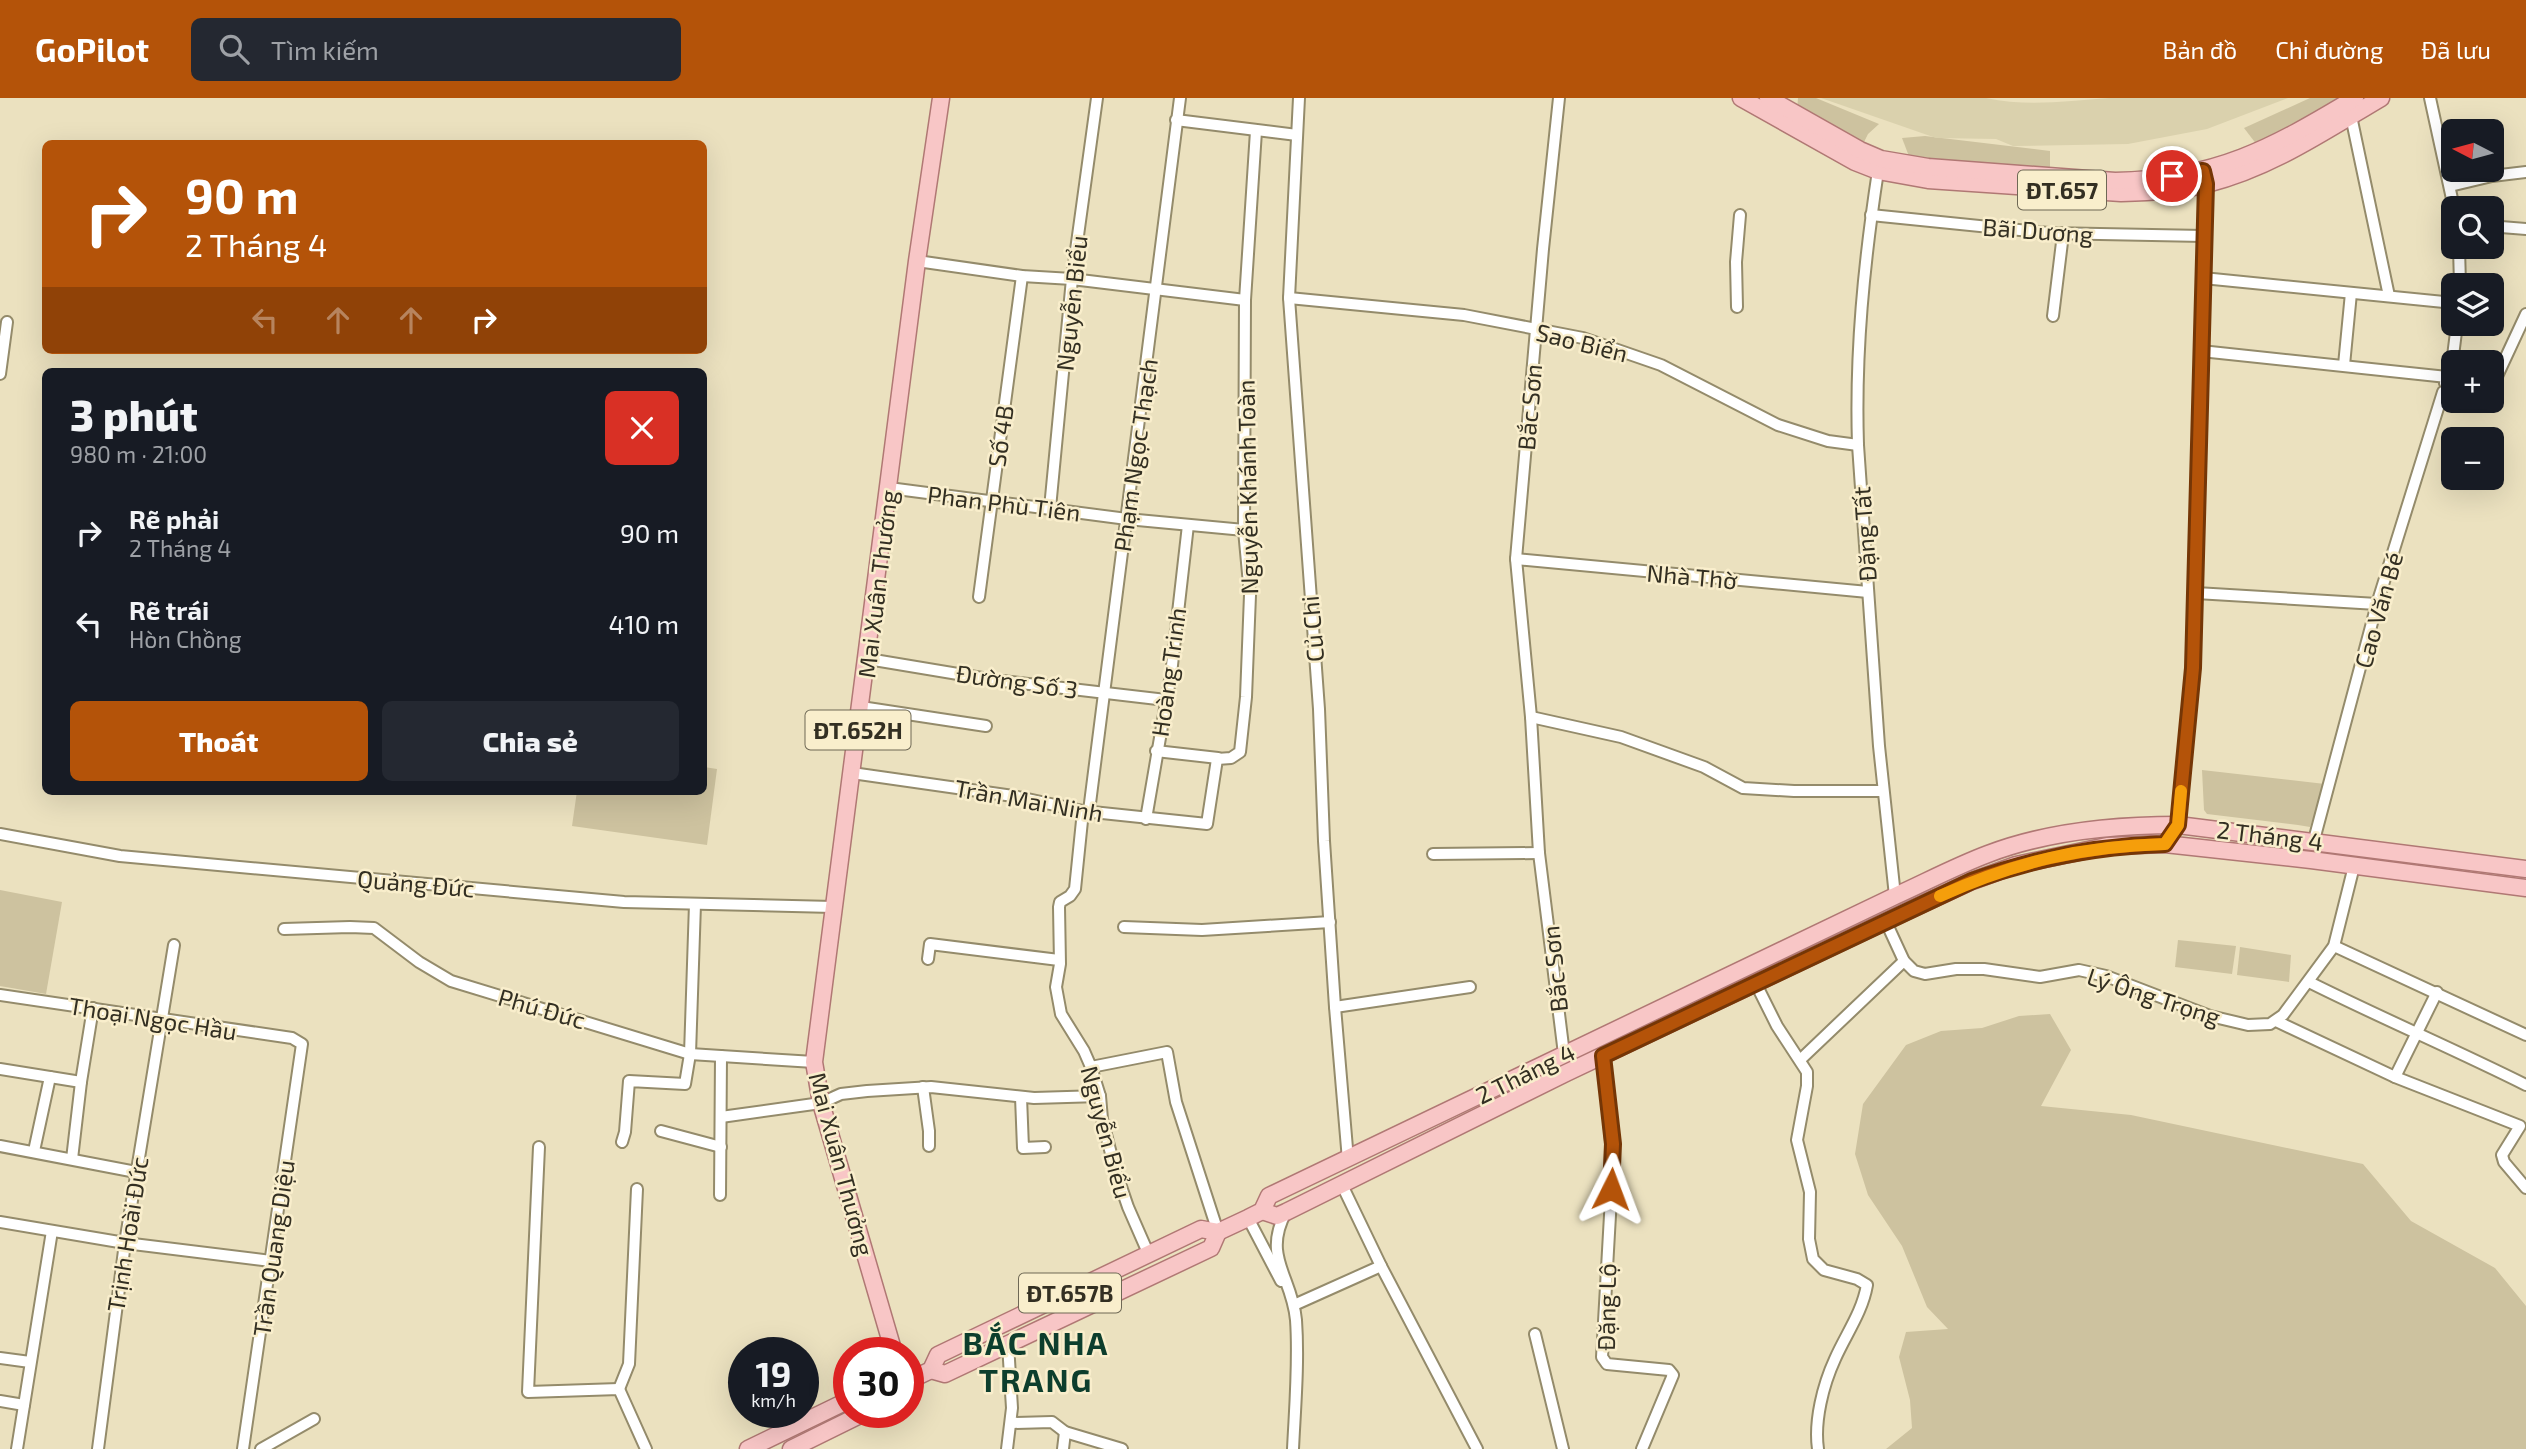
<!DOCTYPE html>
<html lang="vi">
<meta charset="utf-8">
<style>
:root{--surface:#171b24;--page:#242831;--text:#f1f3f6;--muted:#9ea1a6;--accent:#b45309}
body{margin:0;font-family:"Exo 2",sans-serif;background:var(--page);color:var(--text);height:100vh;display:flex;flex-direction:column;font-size:26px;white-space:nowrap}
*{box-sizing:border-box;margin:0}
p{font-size:23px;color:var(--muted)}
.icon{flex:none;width:38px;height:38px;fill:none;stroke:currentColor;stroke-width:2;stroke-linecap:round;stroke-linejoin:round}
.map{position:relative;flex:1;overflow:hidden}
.details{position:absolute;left:42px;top:270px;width:665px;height:427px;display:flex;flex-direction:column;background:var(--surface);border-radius:10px;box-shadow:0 7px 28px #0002}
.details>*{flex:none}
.top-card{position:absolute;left:42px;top:42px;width:665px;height:214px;border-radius:10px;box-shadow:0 7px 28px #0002;background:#b45309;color:#fff;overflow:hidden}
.needle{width:46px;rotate:276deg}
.controls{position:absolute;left:2441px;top:21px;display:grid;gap:14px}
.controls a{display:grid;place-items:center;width:63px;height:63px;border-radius:10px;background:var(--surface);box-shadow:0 7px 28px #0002;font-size:35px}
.speed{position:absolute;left:728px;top:1239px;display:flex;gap:14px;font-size:35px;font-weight:700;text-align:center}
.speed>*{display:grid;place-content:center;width:91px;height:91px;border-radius:50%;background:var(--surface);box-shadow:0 7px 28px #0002;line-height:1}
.speed small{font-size:18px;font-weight:400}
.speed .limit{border:10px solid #d22;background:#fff;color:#111}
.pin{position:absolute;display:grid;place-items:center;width:60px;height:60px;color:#fff;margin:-30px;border:4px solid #fff;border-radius:50%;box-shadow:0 2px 7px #0007}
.me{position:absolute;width:77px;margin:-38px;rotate:3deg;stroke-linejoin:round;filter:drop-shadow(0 0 5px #0008)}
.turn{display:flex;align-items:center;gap:24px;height:147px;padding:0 28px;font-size:32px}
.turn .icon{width:91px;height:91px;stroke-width:2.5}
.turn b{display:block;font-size:49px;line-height:60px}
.lanes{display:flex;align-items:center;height:66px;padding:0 28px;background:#0003;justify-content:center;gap:35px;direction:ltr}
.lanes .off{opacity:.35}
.round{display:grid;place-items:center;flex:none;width:74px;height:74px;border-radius:10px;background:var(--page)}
.overview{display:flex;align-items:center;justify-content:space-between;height:119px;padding:0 28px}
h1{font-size:42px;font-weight:800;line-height:52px}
.primary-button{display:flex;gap:14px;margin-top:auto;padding:14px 28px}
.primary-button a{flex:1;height:80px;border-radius:10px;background:var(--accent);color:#fff;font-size:28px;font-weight:800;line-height:80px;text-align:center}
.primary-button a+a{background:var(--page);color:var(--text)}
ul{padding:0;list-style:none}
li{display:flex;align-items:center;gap:21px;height:91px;padding:0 28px}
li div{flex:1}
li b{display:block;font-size:26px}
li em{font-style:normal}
header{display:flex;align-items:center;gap:42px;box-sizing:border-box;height:98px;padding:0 35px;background:var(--accent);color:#fff}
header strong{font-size:33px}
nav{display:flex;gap:38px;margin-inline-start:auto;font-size:24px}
.search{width:490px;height:63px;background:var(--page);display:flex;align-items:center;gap:18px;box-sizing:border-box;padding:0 24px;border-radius:10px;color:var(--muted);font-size:26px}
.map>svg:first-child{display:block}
</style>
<header>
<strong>GoPilot</strong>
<div class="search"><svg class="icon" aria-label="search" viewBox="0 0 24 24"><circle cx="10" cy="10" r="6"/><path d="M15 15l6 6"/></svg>Tìm kiếm</div>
<nav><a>Bản đồ</a><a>Chỉ đường</a><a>Đã lưu</a></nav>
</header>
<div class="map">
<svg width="2526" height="1351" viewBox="0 0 2526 1351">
<rect width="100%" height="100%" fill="#ebe1bf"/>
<g fill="#cdc29f">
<polygon points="1798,0 1816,0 1879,26 1868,36 1862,48 1797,13"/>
<polygon points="2310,0 2348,0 2257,47 2244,30"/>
<polygon points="1925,38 2050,53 2050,75 1910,61 1902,40"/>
<polygon points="704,669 717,671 707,747 572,728 577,693 704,693"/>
<polygon points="2202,672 2325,686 2310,729 2298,727 2207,716 2204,712"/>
<polygon points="0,792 62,804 46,896 0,888"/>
<polygon points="2178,842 2236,848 2232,876 2175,869"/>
<polygon points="2240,849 2291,857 2289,884 2237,877"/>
<polygon points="2050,916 2071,952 2041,1008 2131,1017 2363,1066 2411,1123 2495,1170 2526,1208 2526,1351 1886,1351 1912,1330 1910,1302 1899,1259 1906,1234 1948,1231 1927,1209 1902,1148 1868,1097 1855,1056 1863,1006 1906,947 1941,933 1982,930 2019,918"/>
</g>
<path fill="#dad1ad" d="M1821 0H1986C2027 9 2068 3 2109 0 2168 0 2229 0 2288 0L2207 31 2128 46 2013 48 1996 41 1936 40Z"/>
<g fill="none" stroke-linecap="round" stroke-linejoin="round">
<g stroke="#948b6b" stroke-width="14">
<g id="street">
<polyline points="1299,0 1289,200 1319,611 1324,743 1335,909 1348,1062"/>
<polyline points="1559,0 1543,151 1516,461 1531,619 1539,755 1564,956"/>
<polyline points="2430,0 2454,110"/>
<polyline points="2351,18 2389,198"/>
<polyline points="1176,22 1297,37"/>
<path d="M1878 73C1864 165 1855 254 1858 347L1879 648 1895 798"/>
<polyline points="2450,88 2492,78 2526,74"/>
<polyline points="1871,117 2048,135 2204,138"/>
<polyline points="2492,132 2501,129 2526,131"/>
<polyline points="2459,149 2460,187"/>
<polyline points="917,163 1022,178 1072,181 1245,202"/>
<polyline points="2203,180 2454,205"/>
<polyline points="1289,200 1464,217 1583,240 1661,267 1778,327 1828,343 1858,347"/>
<polyline points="1737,209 1736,164 1740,117"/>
<polyline points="2053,218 2063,136"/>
<polyline points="2201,253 2447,279"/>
<polyline points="2344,267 2351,195"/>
<polyline points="0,276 7,224"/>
<polyline points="2445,285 2453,258 2457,226"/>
<polyline points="2492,289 2526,216"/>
<polyline points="2474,303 2481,305 2485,303"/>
<polyline points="889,390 1127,421 1244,432"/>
<polyline points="1050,410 1072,181 1097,0"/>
<polyline points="1516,461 1868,494"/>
<polyline points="2196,495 2377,506"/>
<polyline points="979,499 1022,178"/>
<polyline points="868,561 994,582 1166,602"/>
<polyline points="861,609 986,628"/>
<polyline points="1531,619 1621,639 1704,669 1743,690 1794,693 1883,693"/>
<polyline points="1156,653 1218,660"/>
<polyline points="852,675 1013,698 1083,713 1207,726 1217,661 1231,660 1240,654 1246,599 1250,497 1244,432 1245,202 1256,33"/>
<polyline points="1083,713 1075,791 1070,798 1060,804 1059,809 1060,866 1056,889 1061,916 1084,953 1091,969 1100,998 1102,1021 1115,1071 1128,1109 1149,1157"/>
<polyline points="1089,713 1180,0"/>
<polyline points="1146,721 1171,576 1188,427"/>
<polyline points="2178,727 2190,611 2196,495 2206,86"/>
<polyline points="0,736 120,758 624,804 833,809"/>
<polyline points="2314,742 2377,506 2443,294 2454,297"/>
<polyline points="1433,756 1539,755"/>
<polyline points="1886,824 1904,863 1914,873 1925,876 1956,871 1984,871 2040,879 2079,872 2106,878 2210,918 2248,927 2270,926 2283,917 2334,848 2354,768"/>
<polyline points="1124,829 1202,832 1330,824"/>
<polyline points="284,831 350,829 374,830 419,864 451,883 690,956 814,964"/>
<polyline points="2334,848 2526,937"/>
<polyline points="928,861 930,846 1059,862"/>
<path d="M2309 884C2381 920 2454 951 2526 987"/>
<path d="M1756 886 1777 928 1807 974V988L1797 1042 1810 1094 1809 1141 1813 1161 1824 1172 1857 1181 1867 1187C1862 1215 1846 1236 1835 1261 1823 1287 1814 1323 1818 1351"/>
<polyline points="0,897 292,940 302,946 243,1351"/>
<polyline points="1335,909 1470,889"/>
<polyline points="2276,923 2395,979 2520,1028 2502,1057 2504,1064 2526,1090"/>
<polyline points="1603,958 1613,1064 1602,1259 1607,1266 1669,1272 1673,1277 1642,1351"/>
<polyline points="1800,962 1904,863"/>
<polyline points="1091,969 1167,954 1176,1004 1218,1134"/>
<polyline points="0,971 81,984"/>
<polyline points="2395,979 2437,894"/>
<polyline points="923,989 929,1033 929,1048"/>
<polyline points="1021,999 1023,1050 1045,1049"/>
<polyline points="721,1019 821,1005 841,996 867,993 931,989 1034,1000 1100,998"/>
<polyline points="661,1033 721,1049"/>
<polyline points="622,1044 625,1034 629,983 685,986 690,956 695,806"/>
<polyline points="0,1048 136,1074"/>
<polyline points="539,1049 528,1294 619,1291 646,1351"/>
<polyline points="34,1053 50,979"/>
<polyline points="72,1061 81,984 93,910"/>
<polyline points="1342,1087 1381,1168"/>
<polyline points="720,1097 721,958"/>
<path d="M1286 1114C1262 1159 1292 1178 1296 1222 1299 1264 1295 1309 1293 1351"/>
<polyline points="1248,1120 1281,1183"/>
<polyline points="0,1124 125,1145 271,1163"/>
<polyline points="1294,1207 1381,1168 1477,1351"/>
<polyline points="1535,1236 1563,1351"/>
<polyline points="0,1260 30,1264"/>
<polyline points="619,1291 629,1266 637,1091"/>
<polyline points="0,1303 24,1307"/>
<polyline points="1011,1325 1052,1324 1065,1334 1122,1351"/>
<polyline points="17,1351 52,1133"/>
<polyline points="98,1351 125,1145 174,847"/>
<polyline points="261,1351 314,1321"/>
<polyline points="1007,1351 1012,1310 1008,1246"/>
<polyline points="1063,1351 1065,1334"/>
</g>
</g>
<g stroke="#b07874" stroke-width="19">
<g id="primary">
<path d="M1741 0 1855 64 1878 73 1928 82 2121 95C2150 94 2179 93 2207 86 2271 70 2325 33 2381 0"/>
<path d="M1768 0 1860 52 1881 61 1928 69 2115 83C2216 81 2272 50 2355 0"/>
<polyline points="1262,1113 1277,1118 1286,1114 1566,975 1903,815 1972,783 2016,767 2107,748 2165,746 2311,762 2526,790"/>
<polyline points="894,1255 821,1005 814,964 917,163 941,0"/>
<polyline points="931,1272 945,1276 1211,1150 1218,1134"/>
<path d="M908 1283 931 1272 938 1257 1201 1131 1218 1134 1248 1120 1262 1113 1269 1098 1895 798C1926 784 1956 768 1988 756 2048 733 2114 727 2178 727L2526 771"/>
<polyline points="748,1351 849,1302"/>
<polyline points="791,1351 866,1314"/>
</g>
</g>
<use href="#street" stroke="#fff" stroke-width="10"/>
<use href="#primary" stroke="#f8c6c6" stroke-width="16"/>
</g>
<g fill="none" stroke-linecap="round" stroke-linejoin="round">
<g stroke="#753606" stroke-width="18">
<path id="route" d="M1611 1091 1613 1046 1603 958 1972 783C2035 760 2098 748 2165 746L2178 727 2193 570 2206 86 2203 73 2172 78"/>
</g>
<use href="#route" stroke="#b45309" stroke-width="12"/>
<path stroke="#f59e0b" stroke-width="12" d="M1940 798C2015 764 2083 748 2165 746L2178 727 2181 693"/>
</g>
<g text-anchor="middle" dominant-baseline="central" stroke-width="5" stroke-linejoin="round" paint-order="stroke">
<g fill="#f9eecc" stroke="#6e6855" stroke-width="2">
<rect x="2018" y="72.5" width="88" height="39" rx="5"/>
<rect x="805.5" y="612.5" width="105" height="39" rx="5"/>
<rect x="1019" y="1175.5" width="102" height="39" rx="5"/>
</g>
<g font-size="23" font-weight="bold" fill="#332f22">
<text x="2062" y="92">ĐT.657</text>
<text x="858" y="632">ĐT.652H</text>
<text x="1070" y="1195">ĐT.657B</text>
</g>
<g font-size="24" fill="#332f22" stroke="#f9eecc">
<text transform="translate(2038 132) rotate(4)">Bãi Dương</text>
<text transform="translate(1071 205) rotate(-84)">Nguyễn Biểu</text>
<text transform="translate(1582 244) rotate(14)">Sao Biển</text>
<text transform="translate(1529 309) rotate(-85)">Bắc Sơn</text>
<text transform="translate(1000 338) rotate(-82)">Số 4B</text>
<text transform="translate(1135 357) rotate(-82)">Phạm Ngọc Thạch</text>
<text transform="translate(1247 389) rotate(-91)">Nguyễn Khánh Toàn</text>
<text transform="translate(1004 405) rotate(7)">Phan Phù Tiên</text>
<text transform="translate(1864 436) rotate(-94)">Đặng Tất</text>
<text transform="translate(1692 478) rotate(5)">Nhà Thờ</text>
<text transform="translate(877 486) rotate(-83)">Mai Xuân Thưởng</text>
<text transform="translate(2378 512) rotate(-74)">Cao Văn Bé</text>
<text transform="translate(1312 531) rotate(-95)">Củ Chi</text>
<text transform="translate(1168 574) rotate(-82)">Hoàng Trinh</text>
<text transform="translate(1017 583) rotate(8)">Đường Số 3</text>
<text transform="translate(1029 702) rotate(10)">Trần Mai Ninh</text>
<text transform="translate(2270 737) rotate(7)">2 Tháng 4</text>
<text transform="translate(416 785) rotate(5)">Quảng Đức</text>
<text transform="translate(1554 871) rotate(-96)">Bắc Sơn</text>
<text transform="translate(2154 898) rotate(18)">Lý Ông Trọng</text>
<text transform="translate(542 910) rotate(16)">Phú Đức</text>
<text transform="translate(153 920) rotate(9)">Thoại Ngọc Hầu</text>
<text transform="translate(1525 975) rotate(-26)">2 Tháng 4</text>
<text transform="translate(1107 1034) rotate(75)">Nguyễn Biểu</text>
<text transform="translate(842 1066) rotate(75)">Mai Xuân Thưởng</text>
<text transform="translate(127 1136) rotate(-81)">Trịnh Hoài Đức</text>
<text transform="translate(273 1150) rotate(-82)">Trần Quang Diệu</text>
<text transform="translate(1606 1209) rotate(-89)">Đặng Lộ</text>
</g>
<g font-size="32" font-weight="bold" letter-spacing="2" fill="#0d3e2d" stroke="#f9eecc">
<text x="1036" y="1244">BẮC NHA<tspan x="1036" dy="37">TRANG</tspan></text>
</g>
</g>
</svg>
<div class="controls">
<a><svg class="needle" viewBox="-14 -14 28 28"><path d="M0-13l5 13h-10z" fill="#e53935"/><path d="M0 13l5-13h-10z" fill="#9ea1a6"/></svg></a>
<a><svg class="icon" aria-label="search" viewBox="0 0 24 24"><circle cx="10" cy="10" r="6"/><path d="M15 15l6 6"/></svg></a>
<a><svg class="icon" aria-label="layers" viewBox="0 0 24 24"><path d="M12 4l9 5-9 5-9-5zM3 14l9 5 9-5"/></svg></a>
<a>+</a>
<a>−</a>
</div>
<div class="speed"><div>19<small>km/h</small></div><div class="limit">30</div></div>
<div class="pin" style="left:2172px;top:78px;background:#d93025"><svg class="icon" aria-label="arrive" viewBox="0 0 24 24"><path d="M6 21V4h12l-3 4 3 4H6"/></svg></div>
<svg class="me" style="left:1611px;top:1091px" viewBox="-20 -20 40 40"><path d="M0-17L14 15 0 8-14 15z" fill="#b45309" stroke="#fff" stroke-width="4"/></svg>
<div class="top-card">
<div class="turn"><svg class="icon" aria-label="right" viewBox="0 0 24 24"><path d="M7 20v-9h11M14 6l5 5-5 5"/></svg><div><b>90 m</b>2 Tháng 4</div></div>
<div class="lanes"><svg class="icon off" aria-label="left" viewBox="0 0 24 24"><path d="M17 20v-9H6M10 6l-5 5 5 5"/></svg><svg class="icon off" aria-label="ahead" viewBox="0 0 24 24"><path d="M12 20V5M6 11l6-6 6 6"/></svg><svg class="icon off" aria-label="ahead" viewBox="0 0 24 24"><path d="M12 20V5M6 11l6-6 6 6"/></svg><svg class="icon" aria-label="right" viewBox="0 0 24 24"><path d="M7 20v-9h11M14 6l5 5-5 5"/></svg></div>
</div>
<section class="details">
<div class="overview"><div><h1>3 phút</h1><p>980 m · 21:00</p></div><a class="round" style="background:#d93025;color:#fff"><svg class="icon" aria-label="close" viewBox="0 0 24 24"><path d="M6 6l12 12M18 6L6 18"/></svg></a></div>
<ul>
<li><svg class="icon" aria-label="right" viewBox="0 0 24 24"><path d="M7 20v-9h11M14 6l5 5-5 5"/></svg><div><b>Rẽ phải</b><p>2 Tháng 4</p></div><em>90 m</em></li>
<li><svg class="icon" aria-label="left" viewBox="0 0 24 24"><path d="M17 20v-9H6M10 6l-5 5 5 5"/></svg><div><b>Rẽ trái</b><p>Hòn Chồng</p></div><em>410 m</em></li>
</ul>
<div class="primary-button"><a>Thoát</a><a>Chia sẻ</a></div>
</section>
</div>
